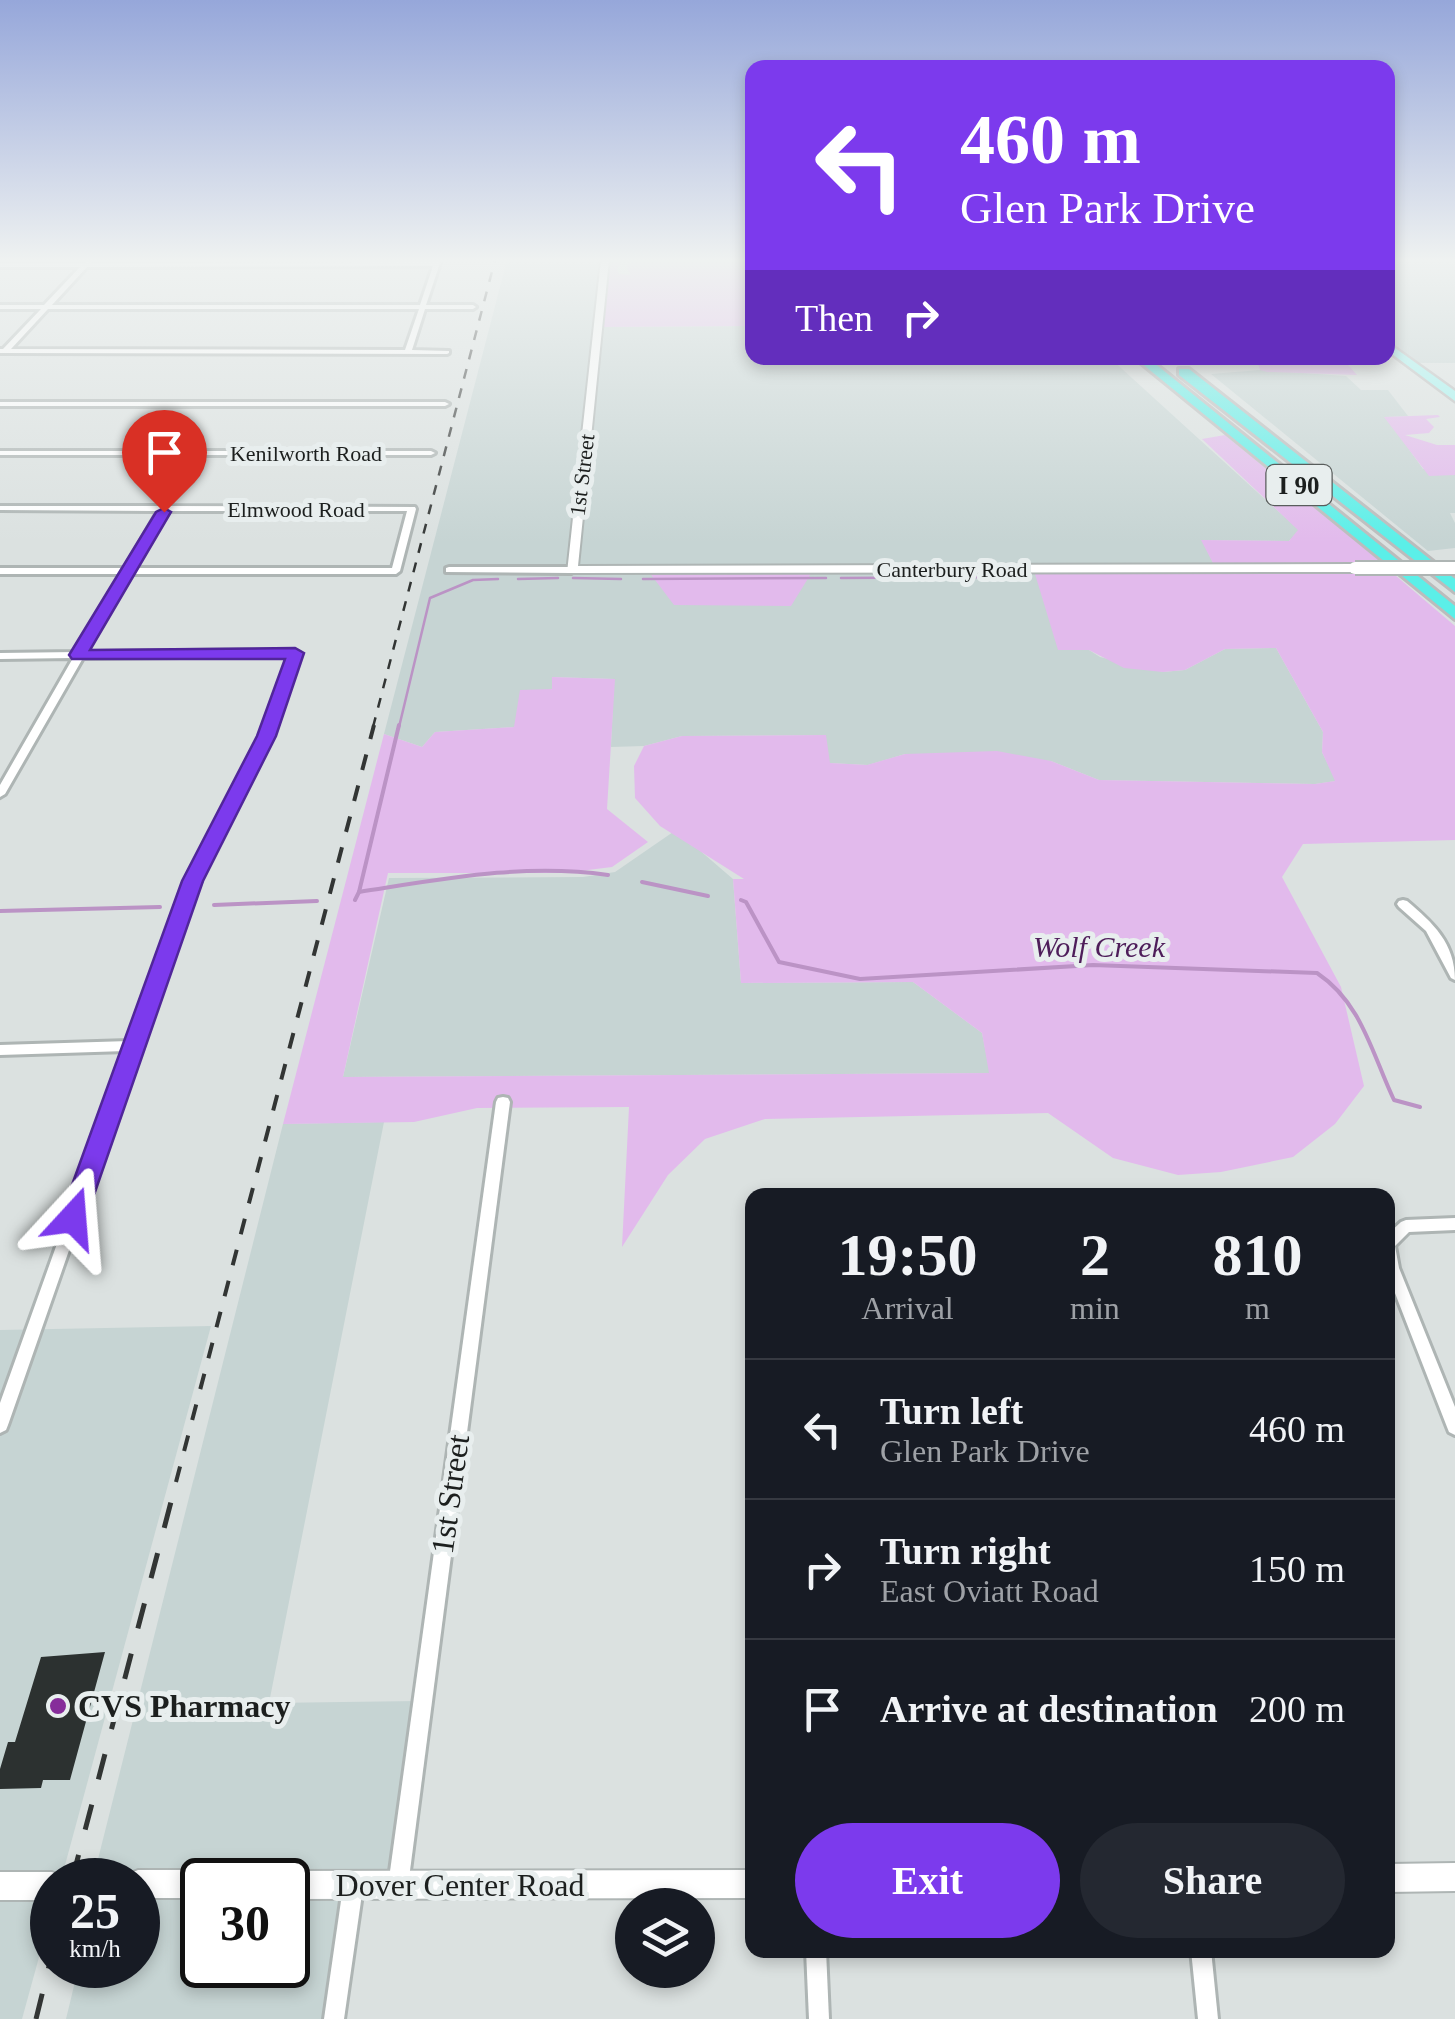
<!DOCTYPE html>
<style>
:root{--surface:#171b24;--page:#242831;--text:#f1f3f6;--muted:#9ea1a6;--line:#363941;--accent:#7c3aed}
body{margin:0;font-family:"Times New Roman",serif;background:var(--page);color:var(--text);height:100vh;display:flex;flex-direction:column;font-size:38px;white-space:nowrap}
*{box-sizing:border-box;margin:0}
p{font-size:32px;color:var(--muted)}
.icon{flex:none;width:55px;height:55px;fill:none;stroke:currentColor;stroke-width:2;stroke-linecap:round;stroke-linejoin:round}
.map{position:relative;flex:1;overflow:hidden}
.panel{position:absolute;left:745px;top:1188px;width:650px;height:770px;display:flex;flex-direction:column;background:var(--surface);border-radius:20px;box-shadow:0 5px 15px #0003}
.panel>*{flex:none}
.top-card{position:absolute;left:745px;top:60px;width:650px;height:305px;border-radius:20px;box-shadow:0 5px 15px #0003;background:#7c3aed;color:#fff;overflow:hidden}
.buttons{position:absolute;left:615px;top:1888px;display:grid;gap:20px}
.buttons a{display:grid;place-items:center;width:100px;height:100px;border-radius:50%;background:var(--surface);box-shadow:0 5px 15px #0003;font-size:50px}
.speed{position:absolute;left:30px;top:1858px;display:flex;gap:20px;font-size:50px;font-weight:700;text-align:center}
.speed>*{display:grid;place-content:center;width:130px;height:130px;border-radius:50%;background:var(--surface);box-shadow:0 5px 15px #0003;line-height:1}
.speed small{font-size:25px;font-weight:400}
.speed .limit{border:5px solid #111;border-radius:15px;background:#fff;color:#111}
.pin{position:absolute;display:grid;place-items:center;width:85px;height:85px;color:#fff;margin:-102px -42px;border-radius:50% 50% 50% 0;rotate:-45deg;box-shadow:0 0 10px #0007}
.pin .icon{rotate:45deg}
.me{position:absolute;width:110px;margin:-55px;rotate:19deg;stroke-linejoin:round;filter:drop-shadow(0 0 8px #0008)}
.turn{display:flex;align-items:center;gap:35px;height:210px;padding:0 50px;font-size:45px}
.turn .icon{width:130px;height:130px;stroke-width:2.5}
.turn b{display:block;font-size:70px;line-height:85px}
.then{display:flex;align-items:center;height:95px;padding:0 50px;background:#0003;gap:20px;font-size:38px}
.eta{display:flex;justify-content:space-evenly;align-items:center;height:170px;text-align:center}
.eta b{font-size:60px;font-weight:700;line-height:70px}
.button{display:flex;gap:20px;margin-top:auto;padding:20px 50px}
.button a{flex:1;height:115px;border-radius:60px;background:var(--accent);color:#fff;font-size:40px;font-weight:700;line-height:115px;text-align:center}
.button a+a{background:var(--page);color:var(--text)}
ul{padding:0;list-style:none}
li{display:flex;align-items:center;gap:30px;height:140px;padding:0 50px;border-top:2px solid var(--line)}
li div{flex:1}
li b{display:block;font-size:38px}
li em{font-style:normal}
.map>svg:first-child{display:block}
</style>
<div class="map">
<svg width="1455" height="2019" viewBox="0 0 1455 2019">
<rect width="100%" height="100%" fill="#dbe1e0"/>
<g fill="#c6d4d3" fill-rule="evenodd">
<polygon points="507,260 608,260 603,327 752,326 752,358 1110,358 1299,530 1289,541 1202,540 1218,573 1036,574 1089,650 1100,657 1163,672 1185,670 1225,649 1276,648 1323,732 1322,752 1336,781 1315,784 1099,780 1051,761 905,754 868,765 829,763 825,735 682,736 644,746 611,747 614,679 552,677 552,689 515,727 435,732 422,747 384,734"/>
<polygon points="1388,260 1447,260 1455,267 1455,363 1418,363 1388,340"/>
<polygon points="1260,370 1346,376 1361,390 1388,390 1408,416 1386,417 1423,469 1455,469 1455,513 1450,513 1455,523 1455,548 1428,551 1211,374"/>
<polygon points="676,830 733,879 741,983 913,982 982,1033 990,1073 343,1077 389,878 583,877 615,872"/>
<path d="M384 1122 269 1703 418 1701 393 1878H348L327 2019H66L79 1965H138V1880L93 1879 283 1124ZM202 1880H288V1965H202Z"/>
<polygon points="211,1326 61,1880 52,1880 52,1910 22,2019 0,2019 0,1330"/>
</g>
<g fill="#e2baec">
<polygon points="608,260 623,260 617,269 619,274 631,275 626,266 635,260 752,260 752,326 602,327"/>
<polygon points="1256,358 1342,358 1357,375 1267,372 1260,370"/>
<polygon points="1438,415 1440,417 1426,419 1434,427 1429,433 1405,435 1437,445 1455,445 1455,475 1429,476 1384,417"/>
<polygon points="1225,435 1386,566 1215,567 1201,540 1289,541 1298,530 1202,439"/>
<polygon points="649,572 812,572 791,606 674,605"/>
<polygon points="1358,572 1395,575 1455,626 1455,840 1303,844 1282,877 1341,987 1364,1086 1335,1124 1293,1157 1221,1172 1178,1175 1113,1158 1048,1113 765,1119 705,1139 668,1175 622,1247 629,1107 477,1108 414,1122 283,1124 384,734 422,747 435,732 514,727 520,690 552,689 552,677 615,679 607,809 648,842 612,867 564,873 388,873 343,1077 989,1073 982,1033 913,982 741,983 733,879 744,879 660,826 635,798 634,766 644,746 682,736 826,735 830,763 867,765 905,754 997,751 1051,761 1099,780 1315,784 1335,781 1322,752 1323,732 1276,648 1225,649 1185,670 1163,672 1124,668 1089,650 1058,650 1035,574"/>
</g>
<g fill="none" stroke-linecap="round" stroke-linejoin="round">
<g stroke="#bb93c5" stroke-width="2.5">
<polyline points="573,578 621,579"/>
<polyline points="841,578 1007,577"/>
<polyline points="518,579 558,578"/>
<polyline points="643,579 826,578"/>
<polyline points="399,727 430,598 473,580 498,579"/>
</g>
<g stroke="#bb93c5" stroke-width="4">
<polyline points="642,882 708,896"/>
<polyline points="359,892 399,725"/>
<path d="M355 900 359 892C443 879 523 863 608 875"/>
<path d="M741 900 746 902 779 962 860 979 1093 965 1317 973C1362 1003 1372 1054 1394 1100L1420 1107"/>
<polyline points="214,905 317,901"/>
<polyline points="0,911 160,907"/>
</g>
</g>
<polygon fill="#2c3130" points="105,1652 70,1780 43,1780 41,1788 0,1789 0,1769 8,1742 15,1742 41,1657"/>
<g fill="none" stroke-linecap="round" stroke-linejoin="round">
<g stroke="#aeb5b4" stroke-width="6">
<g id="street">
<path d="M435 260H441L426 305H473L476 307 473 309H425L412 350 449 351V353L447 354 0 353V349H3L41 309H0V305H44L80 267H0V263H84L87 260 90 261 91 263 434 262ZM433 266 420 305H52L87 267ZM48 309H419L405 350 11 349Z"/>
<polygon points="0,402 445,402 449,404 445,406 0,406"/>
<path d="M0 451H431L435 453 431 455H198L169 506 415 507 416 509 400 571 396 574H130L86 652 295 650 300 653 271 736 198 881 8 1425 6 1430 0 1433V1403L126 1051 0 1055V1045L129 1041 186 881 261 736 289 656 83 658 5 794 0 797V785L73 658 0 659V653L76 652 122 574H0V568H125L158 511 0 510V506H161L190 455H0ZM166 511H407L392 568H133Z"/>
<polygon points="449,567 571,567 575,570 571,573 446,572 446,568"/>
<path d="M1403 900 1407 901C1433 923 1455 943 1455 980L1451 978 1426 931 1399 907 1397 904 1399 901Z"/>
<polygon points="503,1097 508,1098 510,1102 408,1886 405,1893 398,1896 391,1893 388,1886 496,1102 498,1098"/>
<polygon points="1455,1218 1455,1230 1409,1232 1395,1246 1399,1268 1455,1407 1455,1435 1449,1432 1447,1427 1388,1275 1388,1234 1401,1222 1406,1220"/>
<polygon points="353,1877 360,1880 363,1887 344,2019 324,2019 343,1887 346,1880"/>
<polygon points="806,1950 826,1950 829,2019 809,2019"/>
<polygon points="1191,1950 1211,1950 1218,2019 1198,2019"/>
</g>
</g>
<g stroke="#aeb5b4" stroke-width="4">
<g id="secondary">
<polygon points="601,260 609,260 578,566 1355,564 1361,568 1355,572 567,573"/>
<polygon points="1455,1863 1455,1891 1388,1892 1388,1864"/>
<polygon points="138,1870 202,1870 212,1874 214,1880 202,1880 202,1898 138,1898 138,1880 126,1880 128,1874"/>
<polygon points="752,1870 752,1898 288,1899 288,1880 276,1880 278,1875 288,1871"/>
<polygon points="0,1872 52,1872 62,1876 63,1880 52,1880 52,1900 0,1900"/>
</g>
</g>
<g stroke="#bbbcbc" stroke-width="5">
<polygon id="primary" points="1388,343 1455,391 1455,401 1388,351"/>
</g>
<g stroke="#bbbcbc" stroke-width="6">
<g id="highway">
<polygon points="1135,358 1148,358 1455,606 1455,619"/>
<polygon points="1179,369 1189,369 1455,579 1455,592 1179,375"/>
</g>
</g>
<use href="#street" fill="#fff" fill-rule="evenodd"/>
<use href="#secondary" fill="#fff" fill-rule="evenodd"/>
<use href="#primary" fill="#9df5f1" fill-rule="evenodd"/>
<use href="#highway" fill="#5befe8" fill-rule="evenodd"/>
<polyline stroke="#323534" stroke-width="2.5" stroke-dasharray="10 10" stroke-linecap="butt" points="373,727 495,260"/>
<polyline stroke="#323534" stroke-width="4" stroke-dasharray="16 16" stroke-linecap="butt" points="176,1482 374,725"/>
<g stroke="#323534" stroke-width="5" stroke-dasharray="26 26" stroke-linecap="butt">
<polyline points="72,1880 177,1479"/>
<polyline points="36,2019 52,1954"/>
</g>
<g stroke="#aeb5b4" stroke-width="16" stroke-linecap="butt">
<polyline id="secondary-bridge" points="1355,568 1455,568"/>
</g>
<use href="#secondary-bridge" stroke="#fff" stroke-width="12"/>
</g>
<linearGradient id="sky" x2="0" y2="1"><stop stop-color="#96a7da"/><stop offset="0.48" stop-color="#eff2f1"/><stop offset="1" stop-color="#eff2f1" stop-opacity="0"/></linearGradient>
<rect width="1455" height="543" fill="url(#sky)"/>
<polygon fill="#7c3aed" stroke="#51269a" stroke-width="2.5" points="164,508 171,512 90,650 295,648 304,653 276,736 203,881 86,1218 82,1226 73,1229 64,1226 60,1218 182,881 257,736 285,659 72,659 69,655 156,512"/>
<circle fill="#862d9a" stroke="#e8eeee" stroke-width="4" cx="58" cy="1706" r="10"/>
<g text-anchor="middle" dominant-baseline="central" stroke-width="10" stroke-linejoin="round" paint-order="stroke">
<g font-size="22" fill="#1c1f1e" stroke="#e8eeee">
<text x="306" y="453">Kenilworth Road</text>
<text transform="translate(582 475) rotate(-83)">1st Street</text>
<text x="296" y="509">Elmwood Road</text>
<text x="952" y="569">Canterbury Road</text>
</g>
<rect fill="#e8eeee" stroke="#595d5c" stroke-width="2.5" x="1266.5" y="465" width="65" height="40" rx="8"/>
<g font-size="25" font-weight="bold" fill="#1c1f1e">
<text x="1299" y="485">I 90</text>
</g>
<g font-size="30" font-style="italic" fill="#4e1d5a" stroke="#e8eeee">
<text x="1099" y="946">Wolf Creek</text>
</g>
<g font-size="32" fill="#1c1f1e" stroke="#e8eeee">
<text transform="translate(450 1494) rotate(-82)">1st Street</text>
<text x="460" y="1885">Dover Center Road</text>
</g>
<g font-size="32" font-weight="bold" fill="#1c1f1e" stroke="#e8eeee" text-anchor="start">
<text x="78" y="1706">CVS Pharmacy</text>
</g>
</g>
</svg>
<div class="buttons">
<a><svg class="icon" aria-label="layers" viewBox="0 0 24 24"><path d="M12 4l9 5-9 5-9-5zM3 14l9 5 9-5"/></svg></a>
</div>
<div class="speed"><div>25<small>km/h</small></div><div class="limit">30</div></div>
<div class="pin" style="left:164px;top:512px;background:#d93025"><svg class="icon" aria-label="arrive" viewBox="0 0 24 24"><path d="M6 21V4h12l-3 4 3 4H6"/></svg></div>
<svg class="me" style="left:73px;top:1218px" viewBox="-20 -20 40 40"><path d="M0-17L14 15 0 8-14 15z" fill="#7c3aed" stroke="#fff" stroke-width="4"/></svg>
<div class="top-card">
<div class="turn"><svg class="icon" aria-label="left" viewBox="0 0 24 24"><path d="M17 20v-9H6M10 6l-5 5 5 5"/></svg><div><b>460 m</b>Glen Park Drive</div></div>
<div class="then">Then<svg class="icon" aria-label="right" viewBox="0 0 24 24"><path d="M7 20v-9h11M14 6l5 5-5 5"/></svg></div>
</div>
<section class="panel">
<div class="eta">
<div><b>19:50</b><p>Arrival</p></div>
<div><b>2</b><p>min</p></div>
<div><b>810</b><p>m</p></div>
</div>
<ul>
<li><svg class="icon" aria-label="left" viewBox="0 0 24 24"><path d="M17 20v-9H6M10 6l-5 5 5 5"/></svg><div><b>Turn left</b><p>Glen Park Drive</p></div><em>460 m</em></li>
<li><svg class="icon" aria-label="right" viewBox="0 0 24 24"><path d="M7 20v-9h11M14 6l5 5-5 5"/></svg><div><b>Turn right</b><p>East Oviatt Road</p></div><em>150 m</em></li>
<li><svg class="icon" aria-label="arrive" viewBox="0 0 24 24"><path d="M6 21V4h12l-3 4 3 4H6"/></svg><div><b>Arrive at destination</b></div><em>200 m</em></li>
</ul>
<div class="button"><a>Exit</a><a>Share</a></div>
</section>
</div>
